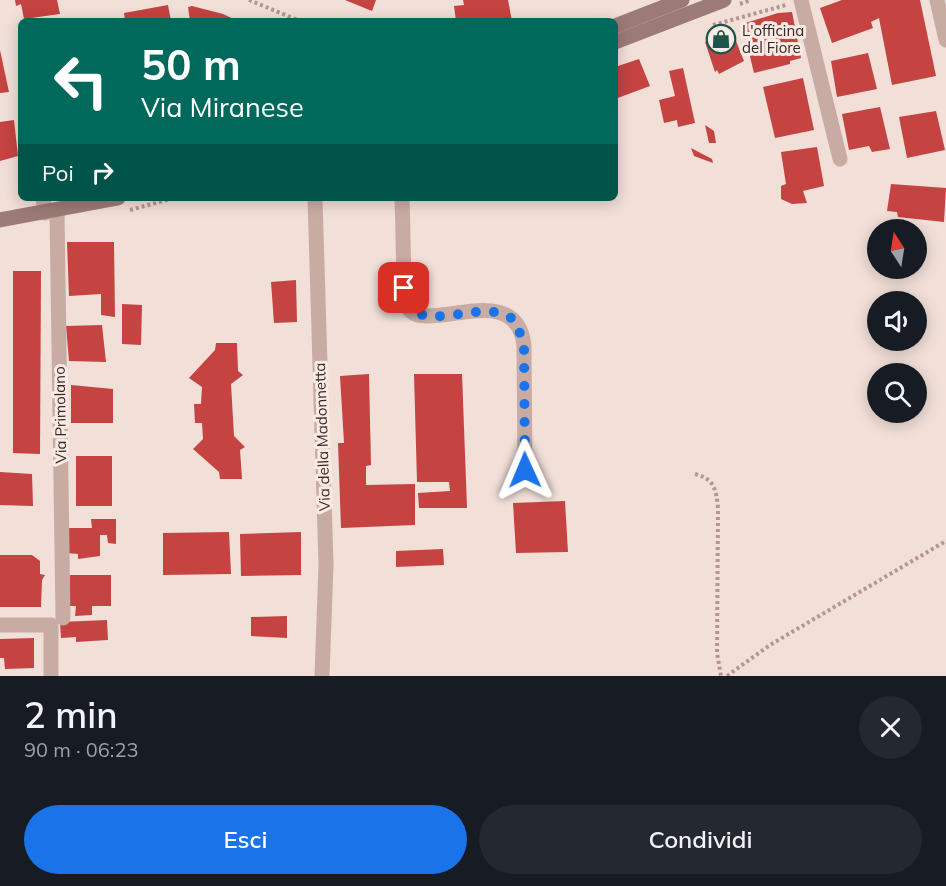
<!DOCTYPE html>
<html lang="it">
<meta charset="utf-8">
<style>
:root{--surface:#171b24;--page:#242831;--text:#f1f3f6;--muted:#9ea1a6;--accent:#1a73e8}
body{margin:0;font-family:Mulish,sans-serif;background:var(--page);color:var(--text);height:100vh;display:flex;flex-direction:column;font-size:22px;white-space:nowrap}
*{box-sizing:border-box;margin:0}
p{font-size:20px;color:var(--muted)}
.icon{flex:none;width:33px;height:33px;fill:none;stroke:currentColor;stroke-width:2;stroke-linecap:round;stroke-linejoin:round}
.map{position:relative;height:676px;overflow:hidden}
.panel{display:flex;flex-direction:column;background:var(--surface);flex:1}
.panel>*{flex:none}
.top-card{position:absolute;left:18px;top:18px;width:600px;height:183px;border-radius:9px;box-shadow:0 3px 15px #0003;background:#00695c;color:#fff;overflow:hidden}
.needle{width:39px;rotate:348deg}
.fabs{position:absolute;left:867px;top:219px;display:grid;gap:12px}
.fabs a{display:grid;place-items:center;width:60px;height:60px;border-radius:50%;background:var(--surface);box-shadow:0 3px 15px #0003;font-size:30px}
.pin{position:absolute;display:grid;place-items:center;width:51px;height:51px;color:#fff;margin:-26px;border-radius:12px;box-shadow:0 3px 9px #0006}
.me{position:absolute;width:66px;margin:-33px;rotate:359deg;stroke-linejoin:round;filter:drop-shadow(0 0 4px #0008)}
.turn{display:flex;align-items:center;gap:21px;height:126px;padding:0 24px;font-size:27px}
.turn .icon{width:78px;height:78px;stroke-width:2.5}
.turn b{display:block;font-size:42px;line-height:51px}
.then{display:flex;align-items:center;height:57px;padding:0 24px;background:#0003;gap:12px;font-size:22px}
.round{display:grid;place-items:center;flex:none;width:63px;height:63px;border-radius:32px;background:var(--page)}
.summary{display:flex;align-items:center;justify-content:space-between;height:102px;padding:0 24px}
h1{font-size:36px;font-weight:600;line-height:45px}
.button{display:flex;gap:12px;margin-top:auto;padding:12px 24px}
.button a{flex:1;height:69px;border-radius:36px;background:var(--accent);color:#fff;font-size:24px;font-weight:600;line-height:69px;text-align:center}
.button a+a{background:var(--page);color:var(--text)}
.map>svg:first-child{display:block}
</style>
<div class="map">
<svg width="946" height="676" viewBox="0 0 946 676">
<rect width="100%" height="100%" fill="#f1dfd8"/>
<g fill="#c54341">
<polygon points="15,0 57,0 60,14 24,19 21,4 16,6"/>
<polygon points="345,0 376,0 372,11"/>
<polygon points="463,0 508,0 512,21 456,21 454,6 464,5"/>
<polygon points="842,0 920,0 936,76 892,85 879,18 871,22 873,28 832,43 820,8"/>
<polygon points="168,5 171,21 125,21 124,13"/>
<polygon points="192,6 223,14 238,21 190,21 188,7"/>
<polygon points="792,12 801,58 790,61 790,64 754,73 742,24 778,13"/>
<polygon points="732,31 744,61 719,74 717,70 715,72 705,42"/>
<polygon points="0,50 9,92 0,93"/>
<polygon points="868,53 877,89 837,97 831,61"/>
<polygon points="639,59 650,86 615,99 615,67"/>
<polygon points="683,68 695,123 678,127 677,120 664,123 659,100 675,96 669,71"/>
<polygon points="803,78 814,130 775,138 763,87"/>
<polygon points="880,107 890,149 872,152 869,146 849,150 842,114"/>
<polygon points="936,111 945,150 907,158 899,117"/>
<polygon points="14,120 18,156 0,161 0,122"/>
<polygon points="705,125 714,131 716,143 709,143"/>
<polygon points="817,147 824,186 803,191 807,203 792,204 781,199 781,186 786,184 781,152"/>
<polygon points="691,148 712,159 713,163 694,156"/>
<polygon points="891,184 946,188 944,222 898,217 897,212 887,211"/>
<polygon points="67,242 114,242 115,317 101,315 101,294 69,296"/>
<polygon points="13,271 41,271 40,454 13,453"/>
<polygon points="296,280 297,322 274,323 271,282"/>
<polygon points="122,304 142,305 141,345 122,344"/>
<polygon points="102,325 106,362 69,361 66,326"/>
<polygon points="216,343 237,343 238,371 243,375 231,384 234,436 245,447 240,450 242,479 220,479 219,472 193,449 203,439 202,423 195,423 194,404 201,404 202,387 189,378 215,350"/>
<polygon points="369,374 371,465 366,466 366,485 415,484 415,525 341,528 338,443 344,443 340,376"/>
<polygon points="414,374 462,374 467,508 419,508 418,493 450,491 449,482 417,482"/>
<polygon points="71,385 113,389 113,423 71,423"/>
<rect x="76" y="456" width="36" height="50"/>
<polygon points="0,472 32,474 33,506 0,505"/>
<polygon points="565,501 568,552 516,553 513,503"/>
<polygon points="91,519 116,519 116,544 108,543 107,535 100,535 100,556 78,559 78,554 67,553 68,528 92,528"/>
<polygon points="229,532 231,574 163,575 163,533"/>
<polygon points="301,532 301,575 241,576 240,534"/>
<polygon points="443,549 444,565 396,567 396,551"/>
<polygon points="0,555 32,555 40,561 40,574 45,575 42,580 41,607 0,607"/>
<polygon points="70,575 111,575 111,606 92,606 92,615 75,616 76,606 69,606"/>
<polygon points="287,616 287,638 251,636 251,617"/>
<polygon points="107,620 108,640 76,642 76,637 61,638 60,622"/>
<polygon points="34,638 34,668 5,669 4,658 0,658 0,639"/>
</g>
<g fill="none" stroke-linecap="round" stroke-linejoin="round">
<g stroke="#b4968e" stroke-width="4" stroke-dasharray="3 3" stroke-linecap="butt">
<polyline points="249,0 300,21"/>
<polyline points="740,4 751,0"/>
<polyline points="713,25 786,5"/>
<polyline points="130,210 174,198"/>
<path d="M695 474C715 479 716 490 718 508L717 653 721 676"/>
<polyline points="727,676 770,645 946,541"/>
</g>
<g stroke="#c8aca4" stroke-width="15">
<polyline points="801,0 840,159"/>
<polyline points="937,0 946,40"/>
<polyline points="43,198 45,213"/>
<polyline points="315,198 326,565 322,676"/>
<path d="M402 198C403 224 403 250 404 276 404 284 403 296 406 304 419 341 515 274 524 345L525 470"/>
<polyline points="57,211 63,618"/>
<polyline points="0,625 51,625 51,676"/>
</g>
<g stroke="#9c7b76" stroke-width="15">
<polyline points="615,26 682,0"/>
<polyline points="615,42 724,0"/>
<polyline points="0,220 118,198"/>
</g>
</g>
<g fill="none" stroke-linecap="round" stroke-linejoin="round">
<path stroke="#1a73e8" stroke-width="10" stroke-dasharray="0 18" d="M404 288 406 304C428 335 488 294 516 322L524 345 525 470"/>
</g>
<defs>
<g id="shop-ring" transform="scale(1.5)"><circle r="9.5" fill="#f9eae4" stroke="#1c544b" stroke-width="1.5"/><path d="M-5-2.5h2.3a2.7 3.5 0 0 1 5.4 0H5L5.5 6h-11ZM-1.5-2.5h3a1.5 2.3 0 0 0-3 0Z" fill="#1c544b"/></g>
</defs>
<g fill-rule="evenodd">
<use href="#shop-ring" x="721" y="39"/>
</g>
<g text-anchor="middle" dominant-baseline="central" stroke-width="6" stroke-linejoin="round" paint-order="stroke">
<g font-size="15" fill="#342726" stroke="#f9eae4" text-anchor="start">
<text x="742" y="30">L'officina<tspan x="742" dy="17">del Fiore</tspan></text>
</g>
<g font-size="15" fill="#342726" stroke="#f9eae4">
<text transform="translate(60 415) rotate(-91)">Via Primolano</text>
<text transform="translate(322 437) rotate(-92)">Via della Madonnetta</text>
</g>
</g>
</svg>
<div class="fabs">
<a><svg class="needle" viewBox="-14 -14 28 28"><path d="M0-13l5 13h-10z" fill="#e53935"/><path d="M0 13l5-13h-10z" fill="#9ea1a6"/></svg></a>
<a><svg class="icon" aria-label="sound" viewBox="0 0 24 24"><path d="M4 9h4l5-4v14l-5-4H4zM17 9q2 3 0 6"/></svg></a>
<a><svg class="icon" aria-label="search" viewBox="0 0 24 24"><circle cx="10" cy="10" r="6"/><path d="M15 15l6 6"/></svg></a>
</div>
<div class="pin" style="left:404px;top:288px;background:#d93025"><svg class="icon" aria-label="arrive" viewBox="0 0 24 24"><path d="M6 21V4h12l-3 4 3 4H6"/></svg></div>
<svg class="me" style="left:525px;top:470px" viewBox="-20 -20 40 40"><path d="M0-17L14 15 0 8-14 15z" fill="#1a73e8" stroke="#fff" stroke-width="4"/></svg>
<div class="top-card">
<div class="turn"><svg class="icon" aria-label="left" viewBox="0 0 24 24"><path d="M17 20v-9H6M10 6l-5 5 5 5"/></svg><div><b>50 m</b>Via Miranese</div></div>
<div class="then">Poi<svg class="icon" aria-label="right" viewBox="0 0 24 24"><path d="M7 20v-9h11M14 6l5 5-5 5"/></svg></div>
</div>
</div>
<section class="panel">
<div class="summary"><div><h1>2 min</h1><p>90 m · 06:23</p></div><a class="round"><svg class="icon" aria-label="close" viewBox="0 0 24 24"><path d="M6 6l12 12M18 6L6 18"/></svg></a></div>
<div class="button"><a>Esci</a><a>Condividi</a></div>
</section>
